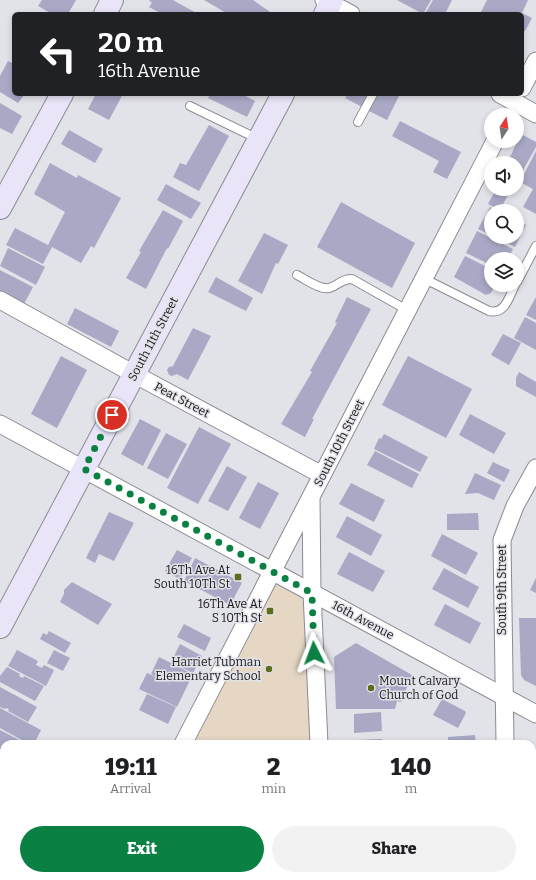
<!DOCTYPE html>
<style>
:root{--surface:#fff;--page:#f2f2f2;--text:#202124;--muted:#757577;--accent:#0b8043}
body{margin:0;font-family:Bitter,serif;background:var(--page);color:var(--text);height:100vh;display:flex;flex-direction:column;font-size:15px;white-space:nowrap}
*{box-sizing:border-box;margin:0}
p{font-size:13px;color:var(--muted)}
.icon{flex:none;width:22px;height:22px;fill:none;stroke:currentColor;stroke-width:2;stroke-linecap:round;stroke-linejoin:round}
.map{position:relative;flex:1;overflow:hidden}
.side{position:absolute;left:0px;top:740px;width:536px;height:140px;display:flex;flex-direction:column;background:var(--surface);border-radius:12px 12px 0 0;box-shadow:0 2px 6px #0003}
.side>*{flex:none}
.top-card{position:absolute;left:12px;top:12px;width:512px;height:84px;border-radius:6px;box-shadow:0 2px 6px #0003;background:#202124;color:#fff;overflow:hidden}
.needle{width:26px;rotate:12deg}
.controls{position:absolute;left:484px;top:108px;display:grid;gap:8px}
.controls a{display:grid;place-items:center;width:40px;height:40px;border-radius:50%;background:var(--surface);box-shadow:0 2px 6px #0003;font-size:20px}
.pin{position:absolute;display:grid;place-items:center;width:34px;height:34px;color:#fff;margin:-17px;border:2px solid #fff;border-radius:50%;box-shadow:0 1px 4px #0007}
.me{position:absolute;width:44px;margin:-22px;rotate:357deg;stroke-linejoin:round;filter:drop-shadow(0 0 3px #0008)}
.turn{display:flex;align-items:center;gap:14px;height:84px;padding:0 20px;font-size:18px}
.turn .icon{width:52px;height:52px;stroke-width:2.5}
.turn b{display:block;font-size:28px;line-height:34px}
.eta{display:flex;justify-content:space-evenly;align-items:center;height:68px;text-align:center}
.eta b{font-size:24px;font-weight:800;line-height:28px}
.cta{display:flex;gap:8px;margin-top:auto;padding:8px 20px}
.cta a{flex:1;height:46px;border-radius:24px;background:var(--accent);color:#fff;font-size:16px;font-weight:800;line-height:46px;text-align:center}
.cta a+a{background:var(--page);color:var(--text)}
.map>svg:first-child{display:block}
</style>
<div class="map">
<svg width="536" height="880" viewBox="0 0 536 880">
<rect width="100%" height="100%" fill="#e2e2e9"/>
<g fill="#e5d7c4">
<polygon points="273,574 309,594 316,744 185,744"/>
<rect x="145" y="876" width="178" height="4"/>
</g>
<g fill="#a9a9c6">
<polygon points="42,0 76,0 68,14 52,14 38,6"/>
<polygon points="149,0 173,0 198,14 162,14 149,7 152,3"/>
<polygon points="204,0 253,0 273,14 228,14"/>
<polygon points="397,0 431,0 423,14"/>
<polygon points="433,0 452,0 445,14 425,14"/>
<polygon points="487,0 528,0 522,13 532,18 525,31 523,30 522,33 522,14 485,14 481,12"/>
<polygon points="8,61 14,64 14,94 25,94 18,103 0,92 0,76"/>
<polygon points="96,94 123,94 109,120 88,109"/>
<polygon points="211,94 242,94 255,101 247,117 208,98"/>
<polygon points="348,94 372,94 364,108 345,98"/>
<polygon points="377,94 400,94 387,120 369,111"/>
<polygon points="0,103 22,116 12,134 0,128"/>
<polygon points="400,121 461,152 447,179 433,172 439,161 392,136"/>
<polygon points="209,125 229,136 199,191 173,177 180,163 186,165"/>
<polygon points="69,130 103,149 95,163 61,144"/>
<polygon points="521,134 536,142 536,147 522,172 520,171 517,178 517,163 507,163"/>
<polygon points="536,151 536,214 523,207 533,189 520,182"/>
<polygon points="50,163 77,178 78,175 121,198 94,248 91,246 81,263 52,247 43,264 6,245 15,228 48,245 65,212 34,194"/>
<polygon points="166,184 201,203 191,219 157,200"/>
<polygon points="496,189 511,189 500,210 488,204"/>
<polygon points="341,202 415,243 392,288 317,247"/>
<polygon points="490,207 498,211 491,211 491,235 478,229"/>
<polygon points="163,210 183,221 168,249 167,248 146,289 126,278 141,252 139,251"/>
<polygon points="517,221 526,225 515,247 495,237 517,237"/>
<polygon points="477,231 513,249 508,259 491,259 491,265 466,253"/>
<polygon points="264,233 288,245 278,264 276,263 262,294 238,281"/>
<polygon points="8,248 45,267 36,285 0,266"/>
<polygon points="465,256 491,269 491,285 495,285 491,293 486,295 454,277"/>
<polygon points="0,270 33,287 24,304 0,291"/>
<polygon points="216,277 253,298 246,311 208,292"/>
<polygon points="347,297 371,309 312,419 314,419 305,437 281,424 312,372 310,371 337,323 335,322"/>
<polygon points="536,297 536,320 526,315"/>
<polygon points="75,308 119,331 111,347 67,324"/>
<polygon points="525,317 536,323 536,350 514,338"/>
<polygon points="193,328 211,336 188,380 177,374 172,376 169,375 167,370 169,367 173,366"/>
<polygon points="503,334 521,343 509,365 491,355"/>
<polygon points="61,356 87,370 57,428 31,414"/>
<polygon points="408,356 472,389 446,438 382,405"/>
<polygon points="519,372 536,382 536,397 516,386 516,378"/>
<polygon points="470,414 506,433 494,454 459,435"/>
<polygon points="140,419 161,430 143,466 121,454"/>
<polygon points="199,427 231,444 198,504 167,488"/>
<polygon points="166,433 187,444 168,479 147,468"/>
<polygon points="384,434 428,457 420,472 374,449 379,438 381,439"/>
<polygon points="375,451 419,474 412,488 367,465"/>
<polygon points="493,462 510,470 504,482 487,473"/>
<polygon points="227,466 247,477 228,511 208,501"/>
<polygon points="475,473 501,485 494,500 478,493 465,494"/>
<polygon points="258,482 279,493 260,529 239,518"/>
<polygon points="351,483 385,500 374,522 339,504"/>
<polygon points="109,512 134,523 114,561 99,554 95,563 86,558"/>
<polygon points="478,513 479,530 447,530 447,514"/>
<polygon points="347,516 382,535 371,556 336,537"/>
<polygon points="442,534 478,553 466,575 431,556"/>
<polygon points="177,550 192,558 180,579 165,571"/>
<polygon points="349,552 385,571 373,592 337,574"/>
<polygon points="195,558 242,583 230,605 184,581"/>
<polygon points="444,568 479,587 468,608 432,589"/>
<polygon points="536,578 536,593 530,590"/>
<polygon points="72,582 112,604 98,625 60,602 64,594 64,590"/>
<polygon points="445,604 481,623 470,644 434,625"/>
<polygon points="519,618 536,618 536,686 524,680 521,675"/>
<polygon points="184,624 211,638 205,651 177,637"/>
<polygon points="49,631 71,643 65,653 40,639 43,633 47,635"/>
<polygon points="356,643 412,675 401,702 397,701 395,709 336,709 334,657"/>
<polygon points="180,644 202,656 193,673 171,662"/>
<polygon points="17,650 38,661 36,665 42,668 44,665 54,670 46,686 8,666"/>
<polygon points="54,650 70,658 63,671 47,663"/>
<polygon points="159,657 193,674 177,707 139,689 147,673 175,686 151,674"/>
<polygon points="7,667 20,674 19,676 23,678 24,676 44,686 35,701 0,682 0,676"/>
<polygon points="0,687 37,707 28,722 8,711 9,709 6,708 5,709 0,707"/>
<polygon points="147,694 176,707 168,724 139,710"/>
<polygon points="442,699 465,711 466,713 458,728 433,715"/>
<polygon points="0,708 41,730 34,744 29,744 0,728"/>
<polygon points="381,712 382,731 354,733 354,714"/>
<polygon points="0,730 27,744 4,744 4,754 0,752"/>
<polygon points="475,735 476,744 448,744 448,737"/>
<polygon points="382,739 382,741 387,741 387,744 357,744 356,740"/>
<polygon points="0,754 4,756 4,778 0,776"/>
<polygon points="0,780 4,782 4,787 0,794"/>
<polygon points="532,869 536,871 536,880 531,880"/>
<polygon points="239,876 309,876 309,880 240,880"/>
<rect x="362" y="876" width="26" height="4"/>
<polygon points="454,876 481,876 481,878 454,880"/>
</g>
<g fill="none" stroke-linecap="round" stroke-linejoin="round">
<g stroke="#8b8b92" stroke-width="10">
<g id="lane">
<polyline points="190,106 258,139"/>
<polyline points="358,122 373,94"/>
<path d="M297 275C305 279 320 290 329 288 338 286 340 279 352 279L407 310"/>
<path d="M423 278 489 311C505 315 509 297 515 285"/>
<polyline points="517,282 536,246"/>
</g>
</g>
<g stroke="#8b8b92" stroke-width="19">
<g id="street">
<polyline points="324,0 351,14"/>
<polyline points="522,88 536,61"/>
<polyline points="500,94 536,114"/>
<polyline points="0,300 134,374 322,475"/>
<polyline points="0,424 536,714"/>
<polyline points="311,498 312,593 319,744"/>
<polyline points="183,744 495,141"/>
<polyline points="505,744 502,540 515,506 536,468"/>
<polyline points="142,876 142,880"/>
<polyline points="325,876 325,880"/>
<polyline points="512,876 512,880"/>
<polyline points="112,880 114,876"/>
</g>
</g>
<g stroke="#8b8b92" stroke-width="24">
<g id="secondary">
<polyline points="105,14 112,0"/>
<polyline points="325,14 332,0"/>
<polyline points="0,208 62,94"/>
<polyline points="0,627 283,94"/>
</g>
</g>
<use href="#lane" stroke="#fff" stroke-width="8"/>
<use href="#street" stroke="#fff" stroke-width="17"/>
<use href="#secondary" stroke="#e9e4f8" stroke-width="22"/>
</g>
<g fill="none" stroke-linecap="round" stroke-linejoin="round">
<polyline stroke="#0b8043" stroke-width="7" stroke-dasharray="0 12.6" points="112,415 84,469 312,593 314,653"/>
</g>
<g fill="#5b6e1b" stroke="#e2e2e9" stroke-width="1.5">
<rect x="234" y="573" width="8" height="8" rx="2"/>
<rect x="266" y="607" width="8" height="8" rx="2"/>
<circle cx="269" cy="669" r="4"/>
<circle cx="371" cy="688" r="4"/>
</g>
<g text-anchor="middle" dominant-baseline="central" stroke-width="3" stroke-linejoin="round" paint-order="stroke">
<g font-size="12" fill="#19191b" stroke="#e2e2e9">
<text transform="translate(153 339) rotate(-62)">South 11th Street</text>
<text transform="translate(182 400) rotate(28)">Peat Street</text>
<text transform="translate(339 443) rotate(-63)">South 10th Street</text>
<text transform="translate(502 590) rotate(-90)">South 9th Street</text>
<text transform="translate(363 620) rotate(28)">16th Avenue</text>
</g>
<g font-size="12" fill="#19191b" stroke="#e2e2e9" text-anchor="end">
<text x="230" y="570">16Th Ave At<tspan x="230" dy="14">South 10Th St</tspan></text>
<text x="262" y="604">16Th Ave At<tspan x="262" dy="14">S 10Th St</tspan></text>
<text x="261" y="662">Harriet Tubman<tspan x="261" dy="14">Elementary School</tspan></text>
<text x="379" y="681" text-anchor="start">Mount Calvary<tspan x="379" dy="14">Church of God</tspan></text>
</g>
</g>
</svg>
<div class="controls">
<a><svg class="needle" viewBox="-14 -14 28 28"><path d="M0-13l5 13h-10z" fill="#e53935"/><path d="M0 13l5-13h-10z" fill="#757577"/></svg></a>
<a><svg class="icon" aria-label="sound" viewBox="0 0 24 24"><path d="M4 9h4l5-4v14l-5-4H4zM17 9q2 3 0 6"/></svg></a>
<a><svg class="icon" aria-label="search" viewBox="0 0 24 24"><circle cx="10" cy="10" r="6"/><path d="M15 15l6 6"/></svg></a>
<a><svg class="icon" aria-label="layers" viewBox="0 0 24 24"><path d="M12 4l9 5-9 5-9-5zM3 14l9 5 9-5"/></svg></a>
</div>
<div class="pin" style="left:112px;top:415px;background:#d93025"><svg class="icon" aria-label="arrive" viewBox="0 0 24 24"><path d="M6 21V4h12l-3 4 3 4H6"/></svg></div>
<svg class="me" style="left:314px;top:653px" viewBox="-20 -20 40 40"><path d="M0-17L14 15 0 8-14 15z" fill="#0b8043" stroke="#fff" stroke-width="4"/></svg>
<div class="top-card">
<div class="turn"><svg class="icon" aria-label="left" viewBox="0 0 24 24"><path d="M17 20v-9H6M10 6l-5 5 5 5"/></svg><div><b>20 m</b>16th Avenue</div></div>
</div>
<section class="side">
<div class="eta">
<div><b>19:11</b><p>Arrival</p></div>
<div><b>2</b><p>min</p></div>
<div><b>140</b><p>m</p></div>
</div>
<div class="cta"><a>Exit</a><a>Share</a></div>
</section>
</div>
